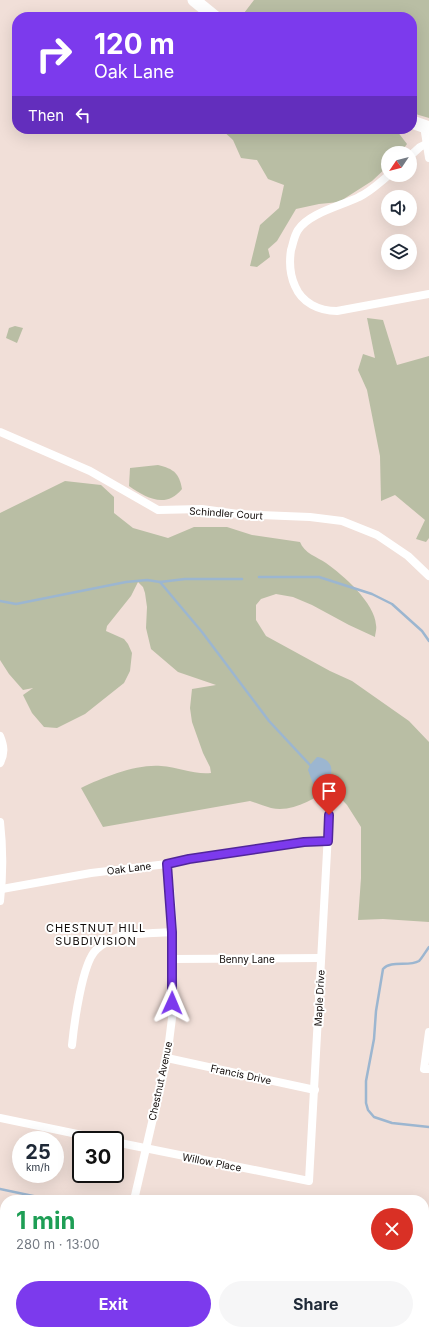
<!DOCTYPE html>
<meta charset="utf-8">
<style>
:root{--surface:#fff;--page:#f6f6f7;--text:#1f2937;--muted:#747a83;--accent:#7c3aed}
body{margin:0;font-family:Inter,sans-serif;background:var(--page);color:var(--text);height:100vh;display:flex;flex-direction:column;font-size:15px;white-space:nowrap}
*{box-sizing:border-box;margin:0}
p{font-size:13px;color:var(--muted)}
.icon{flex:none;width:22px;height:22px;fill:none;stroke:currentColor;stroke-width:2;stroke-linecap:round;stroke-linejoin:round}
.map{position:relative;flex:1;overflow:hidden}
.sheet{position:absolute;left:0px;top:1195px;width:429px;height:140px;display:flex;flex-direction:column;background:var(--surface);border-radius:16px 16px 0 0;box-shadow:0 4px 16px #0002}
.sheet>*{flex:none}
.top-card{position:absolute;left:12px;top:12px;width:405px;height:122px;border-radius:16px;box-shadow:0 4px 16px #0002;background:#7c3aed;color:#fff;overflow:hidden}
.needle{width:26px;rotate:235deg}
.fabs{position:absolute;left:381px;top:146px;display:grid;gap:8px}
.fabs a{display:grid;place-items:center;width:36px;height:36px;border-radius:50%;background:var(--surface);box-shadow:0 4px 16px #0002;font-size:20px}
.speed{position:absolute;left:12px;top:1131px;display:flex;gap:8px;font-size:20px;font-weight:700;text-align:center}
.speed>*{display:grid;place-content:center;width:52px;height:52px;border-radius:50%;background:var(--surface);box-shadow:0 4px 16px #0002;line-height:1}
.speed small{font-size:10px;font-weight:400}
.speed .limit{border:2px solid #111;border-radius:6px;background:#fff;color:#111}
.pin{position:absolute;display:grid;place-items:center;width:34px;height:34px;color:#fff;margin:-41px -17px;border-radius:50% 50% 50% 0;rotate:-45deg;box-shadow:0 0 4px #0007}
.pin .icon{rotate:45deg}
.me{position:absolute;width:44px;margin:-22px;rotate:1deg;stroke-linejoin:round;filter:drop-shadow(0 0 3px #0008)}
.turn{display:flex;align-items:center;gap:14px;height:84px;padding:0 16px;font-size:18px}
.turn .icon{width:52px;height:52px;stroke-width:2.5}
.turn b{display:block;font-size:28px;line-height:34px}
.then{display:flex;align-items:center;height:38px;padding:0 16px;background:#0003;gap:8px;font-size:15px}
.round{display:grid;place-items:center;flex:none;width:42px;height:42px;border-radius:21px;background:var(--page)}
.summary{display:flex;align-items:center;justify-content:space-between;height:68px;padding:0 16px}
h1{font-size:24px;font-weight:700;line-height:30px;color:#1e9e55}
.button{display:flex;gap:8px;margin-top:auto;padding:8px 16px}
.button a{flex:1;height:46px;border-radius:24px;background:var(--accent);color:#fff;font-size:16px;font-weight:700;line-height:46px;text-align:center}
.button a+a{background:var(--page);color:var(--text)}
.map>svg:first-child{display:block}
</style>
<div class="map">
<svg width="429" height="1335" viewBox="0 0 429 1335">
<rect width="100%" height="100%" fill="#f1dfd8"/>
<g fill="#b9bea4">
<polygon points="254,0 429,0 429,118 412,113 412,17 241,17"/>
<polygon points="221,129 235,129 247,133 257,129 391,129 397,131 407,144 400,153 388,153 388,166 372,181 339,202 319,204 296,209 277,241 268,249 270,257 257,267 250,266 260,225 279,208 284,185 268,179 257,160 241,158 233,140"/>
<polygon points="367,318 383,320 397,365 429,356 429,538 426,542 416,539 425,520 395,495 381,501 380,456 367,390 358,370 363,354 375,358"/>
<polygon points="15,326 23,328 17,343 6,338 9,328"/>
<path d="M158 465C174 469 179 473 182 489 166 509 146 498 129 486L130 468Z"/>
<path d="M65 481 101 485 114 497V513L133 528 168 538 194 527H227L252 535 300 542C304 553 317 557 326 563 343 575 375 603 376 625 377 629 375 634 375 637L349 625 312 605 293 597 276 594 261 599 256 605V620L266 636 330 671 352 681 409 721 429 742V922L383 919 358 920 361 878V827L347 805 332 789C313 798 293 813 271 808 264 806 257 803 250 801L103 827 81 788C104 777 136 764 161 766 178 767 195 775 211 773L210 767 203 753 192 722 190 708 192 689 216 685 178 672 151 649 146 628 147 607 145 593 143 587 138 582 131 596 107 626 106 631 124 639 128 644 132 653 130 671 124 683 85 714 57 728 44 727 32 713 23 695 33 688 23 690 9 674 0 660V513Z"/>
</g>
<path fill="#9cb6d0" d="M317 757C332 758 337 774 324 782 322 784 318 785 315 787L312 781 308 770 310 765Z"/>
<g fill="none" stroke-linecap="round" stroke-linejoin="round">
<g stroke="#9cb6d0" stroke-width="2.5">
<polyline points="259,577 319,577 372,594 392,604 422,631 429,641"/>
<polyline points="160,582 202,632 269,721 310,765"/>
<polyline points="0,601 16,604 126,582 147,580 160,582 185,579 242,579"/>
<path d="M429 947C426 951 422 958 419 961 409 967 391 960 383 969L376 1011 374 1039 366 1081V1103L368 1110 374 1117 392 1123 429 1127"/>
<polyline points="0,1189 52,1200"/>
<polyline points="424,1278 429,1280"/>
</g>
<g stroke="#fff" stroke-width="8">
<polyline points="424,126 429,158"/>
<polyline points="410,156 420,147 426,144"/>
<path d="M389 175C379 183 370 192 359 197 341 206 309 213 298 230 294 236 293 244 291 250 289 263 290 275 295 286 302 303 319 311 337 311L429 294"/>
<polyline points="0,432 90,471 158,510 202,509 238,514 310,517 342,521 377,535 408,556 429,576"/>
<path d="M0 736C4 746 5 753 0 763"/>
<path d="M0 822C3 848 3 875 0 901"/>
<polyline points="2,889 91,873 167,864 189,859 303,842 327,841"/>
<polyline points="173,959 321,958"/>
<polyline points="429,1032 424,1069 429,1069"/>
<path d="M72 1045C74 1025 82 963 96 950 103 943 114 938 123 936 137 933 158 933 173 932"/>
<polyline points="167,1058 315,1090"/>
<polyline points="0,1118 106,1140"/>
<polyline points="115,1142 309,1181 329,815"/>
<polyline points="134,1200 167,1058 172,1018 173,932 171,897 167,864"/>
<polyline points="105,1335 106,1330"/>
</g>
<g stroke="#fff" stroke-width="13">
<polyline points="194,0 215,17"/>
<polyline points="412,122 429,128"/>
</g>
</g>
<g fill="none" stroke-linecap="round" stroke-linejoin="round">
<g stroke="#51269a" stroke-width="10">
<polyline id="route" points="172,1003 172,932 167,864 189,859 304,842 328,841 329,815"/>
</g>
<use href="#route" stroke="#7c3aed" stroke-width="7"/>
</g>
<g text-anchor="middle" dominant-baseline="central" stroke-width="4" stroke-linejoin="round" paint-order="stroke">
<g font-size="10" fill="#110b09" stroke="#fff">
<text transform="translate(226 513) rotate(4)">Schindler Court</text>
<text transform="translate(129 868) rotate(-7)">Oak Lane</text>
<text x="247" y="959">Benny Lane</text>
<text transform="translate(319 998) rotate(-87)">Maple Drive</text>
<text transform="translate(241 1074) rotate(12)">Francis Drive</text>
<text transform="translate(160 1081) rotate(-78)">Chestnut Avenue</text>
<text transform="translate(212 1162) rotate(11)">Willow Place</text>
</g>
<g font-size="11" letter-spacing="1" fill="#110b09" stroke="#fff">
<text x="96" y="928">CHESTNUT HILL<tspan x="96" dy="13">SUBDIVISION</tspan></text>
</g>
</g>
</svg>
<div class="fabs">
<a><svg class="needle" viewBox="-14 -14 28 28"><path d="M0-13l5 13h-10z" fill="#e53935"/><path d="M0 13l5-13h-10z" fill="#747a83"/></svg></a>
<a><svg class="icon" aria-label="sound" viewBox="0 0 24 24"><path d="M4 9h4l5-4v14l-5-4H4zM17 9q2 3 0 6"/></svg></a>
<a><svg class="icon" aria-label="layers" viewBox="0 0 24 24"><path d="M12 4l9 5-9 5-9-5zM3 14l9 5 9-5"/></svg></a>
</div>
<div class="speed"><div>25<small>km/h</small></div><div class="limit">30</div></div>
<div class="pin" style="left:329px;top:815px;background:#d93025"><svg class="icon" aria-label="arrive" viewBox="0 0 24 24"><path d="M6 21V4h12l-3 4 3 4H6"/></svg></div>
<svg class="me" style="left:172px;top:1003px" viewBox="-20 -20 40 40"><path d="M0-17L14 15 0 8-14 15z" fill="#7c3aed" stroke="#fff" stroke-width="4"/></svg>
<div class="top-card">
<div class="turn"><svg class="icon" aria-label="right" viewBox="0 0 24 24"><path d="M7 20v-9h11M14 6l5 5-5 5"/></svg><div><b>120 m</b>Oak Lane</div></div>
<div class="then">Then<svg class="icon" aria-label="left" viewBox="0 0 24 24"><path d="M17 20v-9H6M10 6l-5 5 5 5"/></svg></div>
</div>
<section class="sheet">
<div class="summary"><div><h1>1 min</h1><p>280 m · 13:00</p></div><a class="round" style="background:#d93025;color:#fff"><svg class="icon" aria-label="close" viewBox="0 0 24 24"><path d="M6 6l12 12M18 6L6 18"/></svg></a></div>
<div class="button"><a>Exit</a><a>Share</a></div>
</section>
</div>
